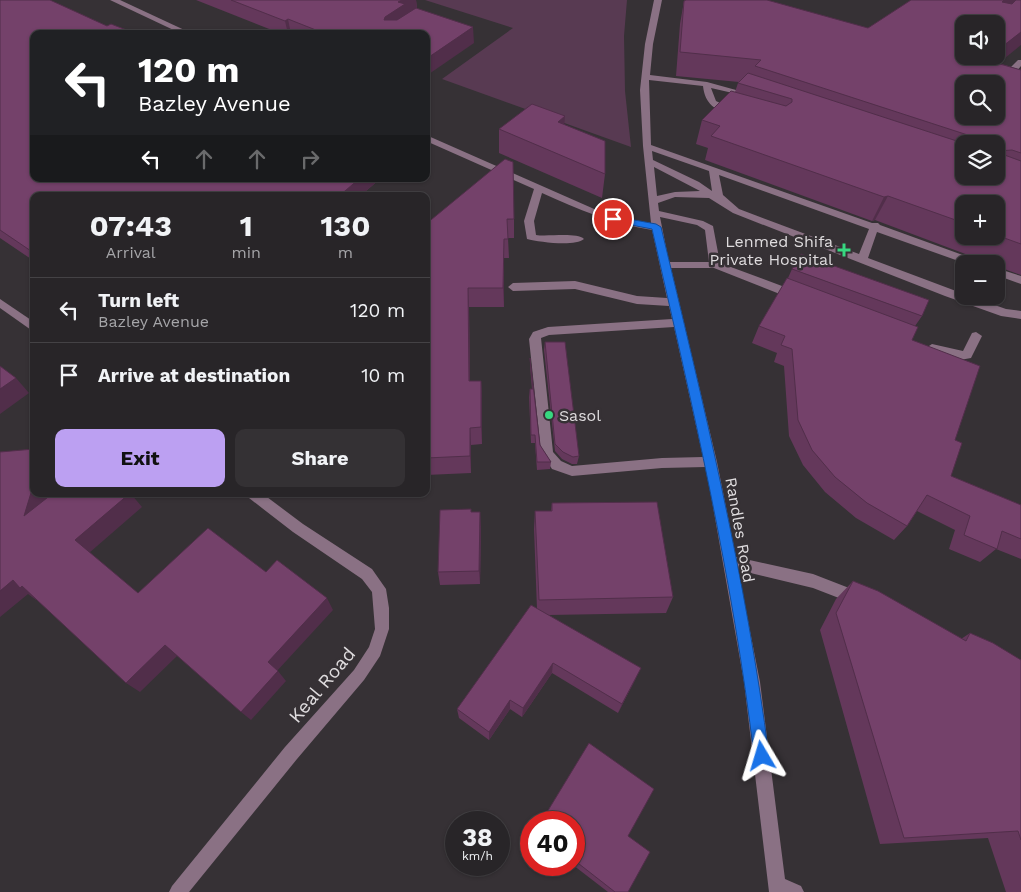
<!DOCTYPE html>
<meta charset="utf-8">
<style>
:root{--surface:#282528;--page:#343134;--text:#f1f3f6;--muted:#a5a5a8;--line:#444245;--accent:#bca0f2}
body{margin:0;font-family:"Work Sans",sans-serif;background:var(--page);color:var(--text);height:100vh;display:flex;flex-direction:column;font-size:19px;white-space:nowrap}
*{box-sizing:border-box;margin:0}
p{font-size:16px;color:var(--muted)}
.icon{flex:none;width:28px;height:28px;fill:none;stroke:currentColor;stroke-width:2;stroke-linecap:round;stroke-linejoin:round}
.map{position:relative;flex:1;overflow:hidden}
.side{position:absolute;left:30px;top:192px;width:400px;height:305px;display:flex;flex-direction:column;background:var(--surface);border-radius:10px;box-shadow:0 1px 4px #0004,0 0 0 1px var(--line)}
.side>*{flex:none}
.guide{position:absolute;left:30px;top:30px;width:400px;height:152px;border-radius:10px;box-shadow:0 1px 4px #0004,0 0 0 1px var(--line);background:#202124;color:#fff;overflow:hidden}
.fabs{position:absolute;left:955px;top:15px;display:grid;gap:10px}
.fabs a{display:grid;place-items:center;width:50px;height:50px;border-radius:10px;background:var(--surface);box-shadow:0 1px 4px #0004,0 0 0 1px var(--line);font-size:25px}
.speed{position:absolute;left:445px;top:811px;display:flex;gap:10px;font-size:25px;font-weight:700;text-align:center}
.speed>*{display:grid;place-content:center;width:65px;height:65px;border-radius:50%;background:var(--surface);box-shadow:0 1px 4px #0004,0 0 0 1px var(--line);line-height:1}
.speed small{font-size:12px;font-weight:400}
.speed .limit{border:8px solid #d22;background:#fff;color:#111}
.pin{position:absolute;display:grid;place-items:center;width:42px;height:42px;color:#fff;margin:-21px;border:2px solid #fff;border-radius:50%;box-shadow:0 1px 5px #0007}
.me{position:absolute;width:55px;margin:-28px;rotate:353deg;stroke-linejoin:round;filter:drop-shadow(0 0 4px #0008)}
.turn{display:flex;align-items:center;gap:18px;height:105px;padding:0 25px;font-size:22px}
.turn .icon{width:65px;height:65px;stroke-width:2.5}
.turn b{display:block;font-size:35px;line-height:42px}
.lanes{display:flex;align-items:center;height:48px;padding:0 25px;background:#0003;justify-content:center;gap:25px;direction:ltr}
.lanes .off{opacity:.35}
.eta{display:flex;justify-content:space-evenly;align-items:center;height:85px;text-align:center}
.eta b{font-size:30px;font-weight:700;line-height:35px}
.cta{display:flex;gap:10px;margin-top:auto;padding:10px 25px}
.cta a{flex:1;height:58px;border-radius:10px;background:var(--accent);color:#111;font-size:20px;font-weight:700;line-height:58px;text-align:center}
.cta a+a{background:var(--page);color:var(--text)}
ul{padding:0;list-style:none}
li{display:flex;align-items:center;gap:15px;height:65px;padding:0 25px;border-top:1px solid var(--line)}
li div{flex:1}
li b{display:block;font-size:19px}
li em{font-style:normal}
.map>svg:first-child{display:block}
</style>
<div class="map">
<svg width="1021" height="892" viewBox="0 0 1021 892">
<rect width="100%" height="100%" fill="#363135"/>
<polygon fill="#583a52" points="425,0 627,0 624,36 625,91 631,147 442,79 513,28"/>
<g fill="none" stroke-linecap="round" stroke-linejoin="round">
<g fill="#8a7184" fill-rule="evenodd">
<polygon points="110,0 120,0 193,34 182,34"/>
<path d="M654 0H662L653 44 650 75 707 82 754 95 750 97 711 88 716 101 734 110 735 112 731 115C715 110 705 104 703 86L649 80 651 145 872 223H878L880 225 982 262 983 264H967L877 232 868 258 964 294V296H969L1006 309 1021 311V319L1001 316 945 296 733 213 709 198 675 197 658 203 659 211 703 221 713 226 720 263 798 292 799 295 798 298H790L714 268H671L717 462 736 557 813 574 862 593 864 598 862 603 857 605 813 588 738 570 760 682 785 879 801 886 804 892H769L744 682 706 467 662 468 572 476 552 469 541 452 529 339 533 332 548 327 672 319 669 306 637 304 575 289 513 291 508 287 513 283 575 281 637 296 667 298 652 230C612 224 578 209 542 193L534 221 536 235C547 237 577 232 584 239 575 247 539 242 527 239L524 221 534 189 426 141V135L601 212 628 220 651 223 643 146 640 90 645 44ZM652 151 709 171 712 191 699 182 653 160ZM654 167 700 191 675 192 657 196ZM719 175 869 229 859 254 739 209 723 195ZM660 217 697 225 705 230 709 262H669ZM674 327 703 457 662 458 572 466 561 461 553 452 541 338 549 335Z"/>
<polygon points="1018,60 1021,60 1021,66 1016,72 997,77 997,73 1010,68"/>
<polygon points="996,268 1021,276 1021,284 996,275"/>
<polygon points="0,299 34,322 34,332 0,308"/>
<polygon points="976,332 982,336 971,358 960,360 928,351 926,348 932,344 963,351 972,333"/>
<polygon points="248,494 263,494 303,524 372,569 386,589 389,608 389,629 380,656 364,680 297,759 189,892 169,892 172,886 285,747 354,670 369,647 375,629 372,592 362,579 293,532 249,498"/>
</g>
</g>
<g fill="#64385b" fill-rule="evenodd">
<polygon points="0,0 380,179 360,196 34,196 34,261 0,238"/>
<polygon points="196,0 416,0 417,8 474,43 426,34 282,34"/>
<path d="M1021 0 998 63 1021 70V275L996 266V264H992L875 220 872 221 705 160 708 148 696 144 702 120 735 92 738 83 739 82 676 76 680 24 684 1 868 28ZM964 24H996V56H964ZM964 144H996V176ZM964 204H996V236H964Z"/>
<polygon points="564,124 605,174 602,198 499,153 499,129"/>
<polygon points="514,219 514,238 508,238 509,258 504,258 504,307 469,307 470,381 481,381 482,399 482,444 471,445 471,473 426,475 426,224"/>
<polygon points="792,269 922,316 915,326 912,340 955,440 951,476 1021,505 1021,559 996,549 980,562 949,549 955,530 917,511 907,526 894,540 856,518 825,492 803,465 789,436 784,366 774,362 777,353 752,343 759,326 788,278"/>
<polygon points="545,342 579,456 577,464 572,464 562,459 555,451 544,350"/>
<polygon points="530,358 540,445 551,462 550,469 537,470 535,443 531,443 529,397 530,389 532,389 530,366"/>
<polygon points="552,503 673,597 666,613 548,615 636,678 618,713 552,673 522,717 510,709 489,740 459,718 457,709 537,609 534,529 535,511 551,511"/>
<polygon points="481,526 480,584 440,585 438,572"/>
<polygon points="853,581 961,639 970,633 1021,660 1021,892 1006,892 988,838 880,844 820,630 836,599"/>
<polygon points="574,822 628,836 628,892 608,892 573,865"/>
</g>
<g fill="#512e4a">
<polygon points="402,0 416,0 417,8 406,20 384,20 385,17 398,2"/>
<polygon points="1004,0 1016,0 992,24 1002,2"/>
<polygon points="288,19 291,34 288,34 285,21"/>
<polygon points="473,27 474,43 426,76 426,59"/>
<polygon points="1021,32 1021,45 990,70 1003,46"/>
<polygon points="565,116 563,141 558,122"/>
<polygon points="359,179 380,179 360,196 339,196"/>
<polygon points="888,196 875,220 872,221 884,197"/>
<polygon points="504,239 504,307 503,288"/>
<polygon points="468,288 469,307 470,399 469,381"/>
<polygon points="16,378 29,393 0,414 0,389"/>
<polygon points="481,381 482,399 482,444 481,427"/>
<polygon points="470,428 471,445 471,473 470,456"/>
<polygon points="34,483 34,494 49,494 39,530 24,516"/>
<polygon points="129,494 131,494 142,507 89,553 75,540"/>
<polygon points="480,512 481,526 480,584 479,571"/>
<polygon points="13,580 22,586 38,598 36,600 28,594 0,617 0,591"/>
<polygon points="327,598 333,610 276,672 268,662"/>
<polygon points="165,645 177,656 140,692 126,683"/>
<polygon points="553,663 552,673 522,717 523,708"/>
<polygon points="641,668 636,678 618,713 622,704"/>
<polygon points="278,671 286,681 251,720 241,712"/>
<polygon points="510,700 510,709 489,740 489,732"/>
</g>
<g fill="#74416a" stroke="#512e4a" fill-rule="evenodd">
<polygon points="0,0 50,0 107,26 111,24 137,34 34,34 34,179 359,179 339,196 34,196 34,253 0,230"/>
<polygon points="231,0 402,0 398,2 405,4 385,17 384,20 397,20 416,8 473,27 426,59 426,34 326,34 288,19 285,21"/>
<path d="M686 0H767L868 28 911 0H1004L1002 2 1012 4 1016 0H1021V32L1003 46H996V24H964V36L961 40 964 42V56H991L986 60 1021 70V153L1012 150 998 151 999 153 1021 161V244L996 235V204H964V223L888 196 884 197 711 136 720 126 702 120 731 91 786 106 792 102V99L738 83 748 73 966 144H964V176H996V144H980V139L755 66 761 60 680 52 684 1ZM964 84H996V116H964Z"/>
<polygon points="532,104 565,116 558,122 605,141 605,174 499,129"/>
<polygon points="505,159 513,162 514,219 507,219 508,239 504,239 503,288 468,288 469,381 481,381 481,427 470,428 470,456 426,458 426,224"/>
<polygon points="801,254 929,300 922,316 792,269"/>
<polygon points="787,278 918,327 912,340 980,366 955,440 962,443 951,476 1021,505 1021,539 1002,531 997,549 964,535 970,516 927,495 907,526 867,503 835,477 812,450 798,420 792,349 781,345 785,336 759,326"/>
<polygon points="545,342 565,342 579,456 573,457 563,452 555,444"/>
<polygon points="530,358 540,445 551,462 537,462 535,435 531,435 530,389 533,389"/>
<polygon points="0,366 16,378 0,389"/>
<polygon points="34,449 34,483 24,516 52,494 129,494 75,540 138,593 208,528 266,572 277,560 327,598 268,662 278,671 241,712 165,645 126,683 22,586 20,588 13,580 0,591 0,452"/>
<polygon points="657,502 673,597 539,600 535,511 552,511 552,503"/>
<polygon points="471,509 471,512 480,512 479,571 438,572 440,510"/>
<polygon points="853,581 878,591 966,641 970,633 993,643 1021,660 1021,840 1018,831 904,838 836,613"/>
<polygon points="531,605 641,668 622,704 553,663 523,708 510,700 489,732 457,709"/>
<polygon points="589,743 654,789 628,836 650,852 628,892 615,892 574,860 574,822 541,822"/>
</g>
<path fill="#1a73e8" stroke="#114b97" d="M613 216 656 224 661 227C703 402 746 577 769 756L767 761 762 763 756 761 754 756C733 578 692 404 652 229L610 221 608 219Z"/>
<g fill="#37d880" stroke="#363135" stroke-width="2">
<path d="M841.5 242.5h5v5h5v5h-5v5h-5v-5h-5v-5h5z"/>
<circle cx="549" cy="415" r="5"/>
</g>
<g text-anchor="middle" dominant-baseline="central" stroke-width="5" stroke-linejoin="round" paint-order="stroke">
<g font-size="16" fill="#dfdcde" stroke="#363135" text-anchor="end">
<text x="833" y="241">Lenmed Shifa<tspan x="833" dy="18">Private Hospital</tspan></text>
<text x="559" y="415" text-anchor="start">Sasol</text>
</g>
<g font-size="16" fill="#dfdcde" stroke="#363135">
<text transform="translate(740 530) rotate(80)">Randles Road</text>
</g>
<g font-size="19" fill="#dfdcde" stroke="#363135">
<text transform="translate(322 685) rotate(-50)">Keal Road</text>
</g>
</g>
</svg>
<div class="fabs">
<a><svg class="icon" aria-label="sound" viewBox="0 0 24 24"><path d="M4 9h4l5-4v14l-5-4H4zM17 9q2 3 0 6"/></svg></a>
<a><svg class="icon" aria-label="search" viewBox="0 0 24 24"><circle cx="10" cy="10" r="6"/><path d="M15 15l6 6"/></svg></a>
<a><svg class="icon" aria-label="layers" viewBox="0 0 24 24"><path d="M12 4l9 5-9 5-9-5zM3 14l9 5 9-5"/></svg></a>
<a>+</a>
<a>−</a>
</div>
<div class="speed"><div>38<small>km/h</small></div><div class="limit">40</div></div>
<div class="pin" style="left:613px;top:219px;background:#d93025"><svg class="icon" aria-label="arrive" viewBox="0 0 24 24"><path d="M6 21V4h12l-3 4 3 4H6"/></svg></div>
<svg class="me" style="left:762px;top:756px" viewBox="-20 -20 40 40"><path d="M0-17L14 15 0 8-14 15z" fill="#1a73e8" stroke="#fff" stroke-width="4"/></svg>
<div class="guide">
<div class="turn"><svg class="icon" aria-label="left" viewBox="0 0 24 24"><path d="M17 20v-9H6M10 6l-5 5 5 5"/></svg><div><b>120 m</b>Bazley Avenue</div></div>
<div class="lanes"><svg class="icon" aria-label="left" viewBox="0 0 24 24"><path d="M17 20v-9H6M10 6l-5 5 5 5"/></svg><svg class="icon off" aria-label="ahead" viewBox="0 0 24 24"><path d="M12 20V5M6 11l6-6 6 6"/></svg><svg class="icon off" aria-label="ahead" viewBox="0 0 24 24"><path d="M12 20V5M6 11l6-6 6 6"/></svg><svg class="icon off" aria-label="right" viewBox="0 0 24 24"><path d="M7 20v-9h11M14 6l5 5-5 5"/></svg></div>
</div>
<section class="side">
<div class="eta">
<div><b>07:43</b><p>Arrival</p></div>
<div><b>1</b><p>min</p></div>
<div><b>130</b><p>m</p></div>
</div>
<ul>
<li><svg class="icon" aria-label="left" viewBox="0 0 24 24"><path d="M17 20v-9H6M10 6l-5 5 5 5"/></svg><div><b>Turn left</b><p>Bazley Avenue</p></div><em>120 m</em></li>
<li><svg class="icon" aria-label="arrive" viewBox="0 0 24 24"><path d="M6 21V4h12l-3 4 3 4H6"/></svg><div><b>Arrive at destination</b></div><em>10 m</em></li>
</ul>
<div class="cta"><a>Exit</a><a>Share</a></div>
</section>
</div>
